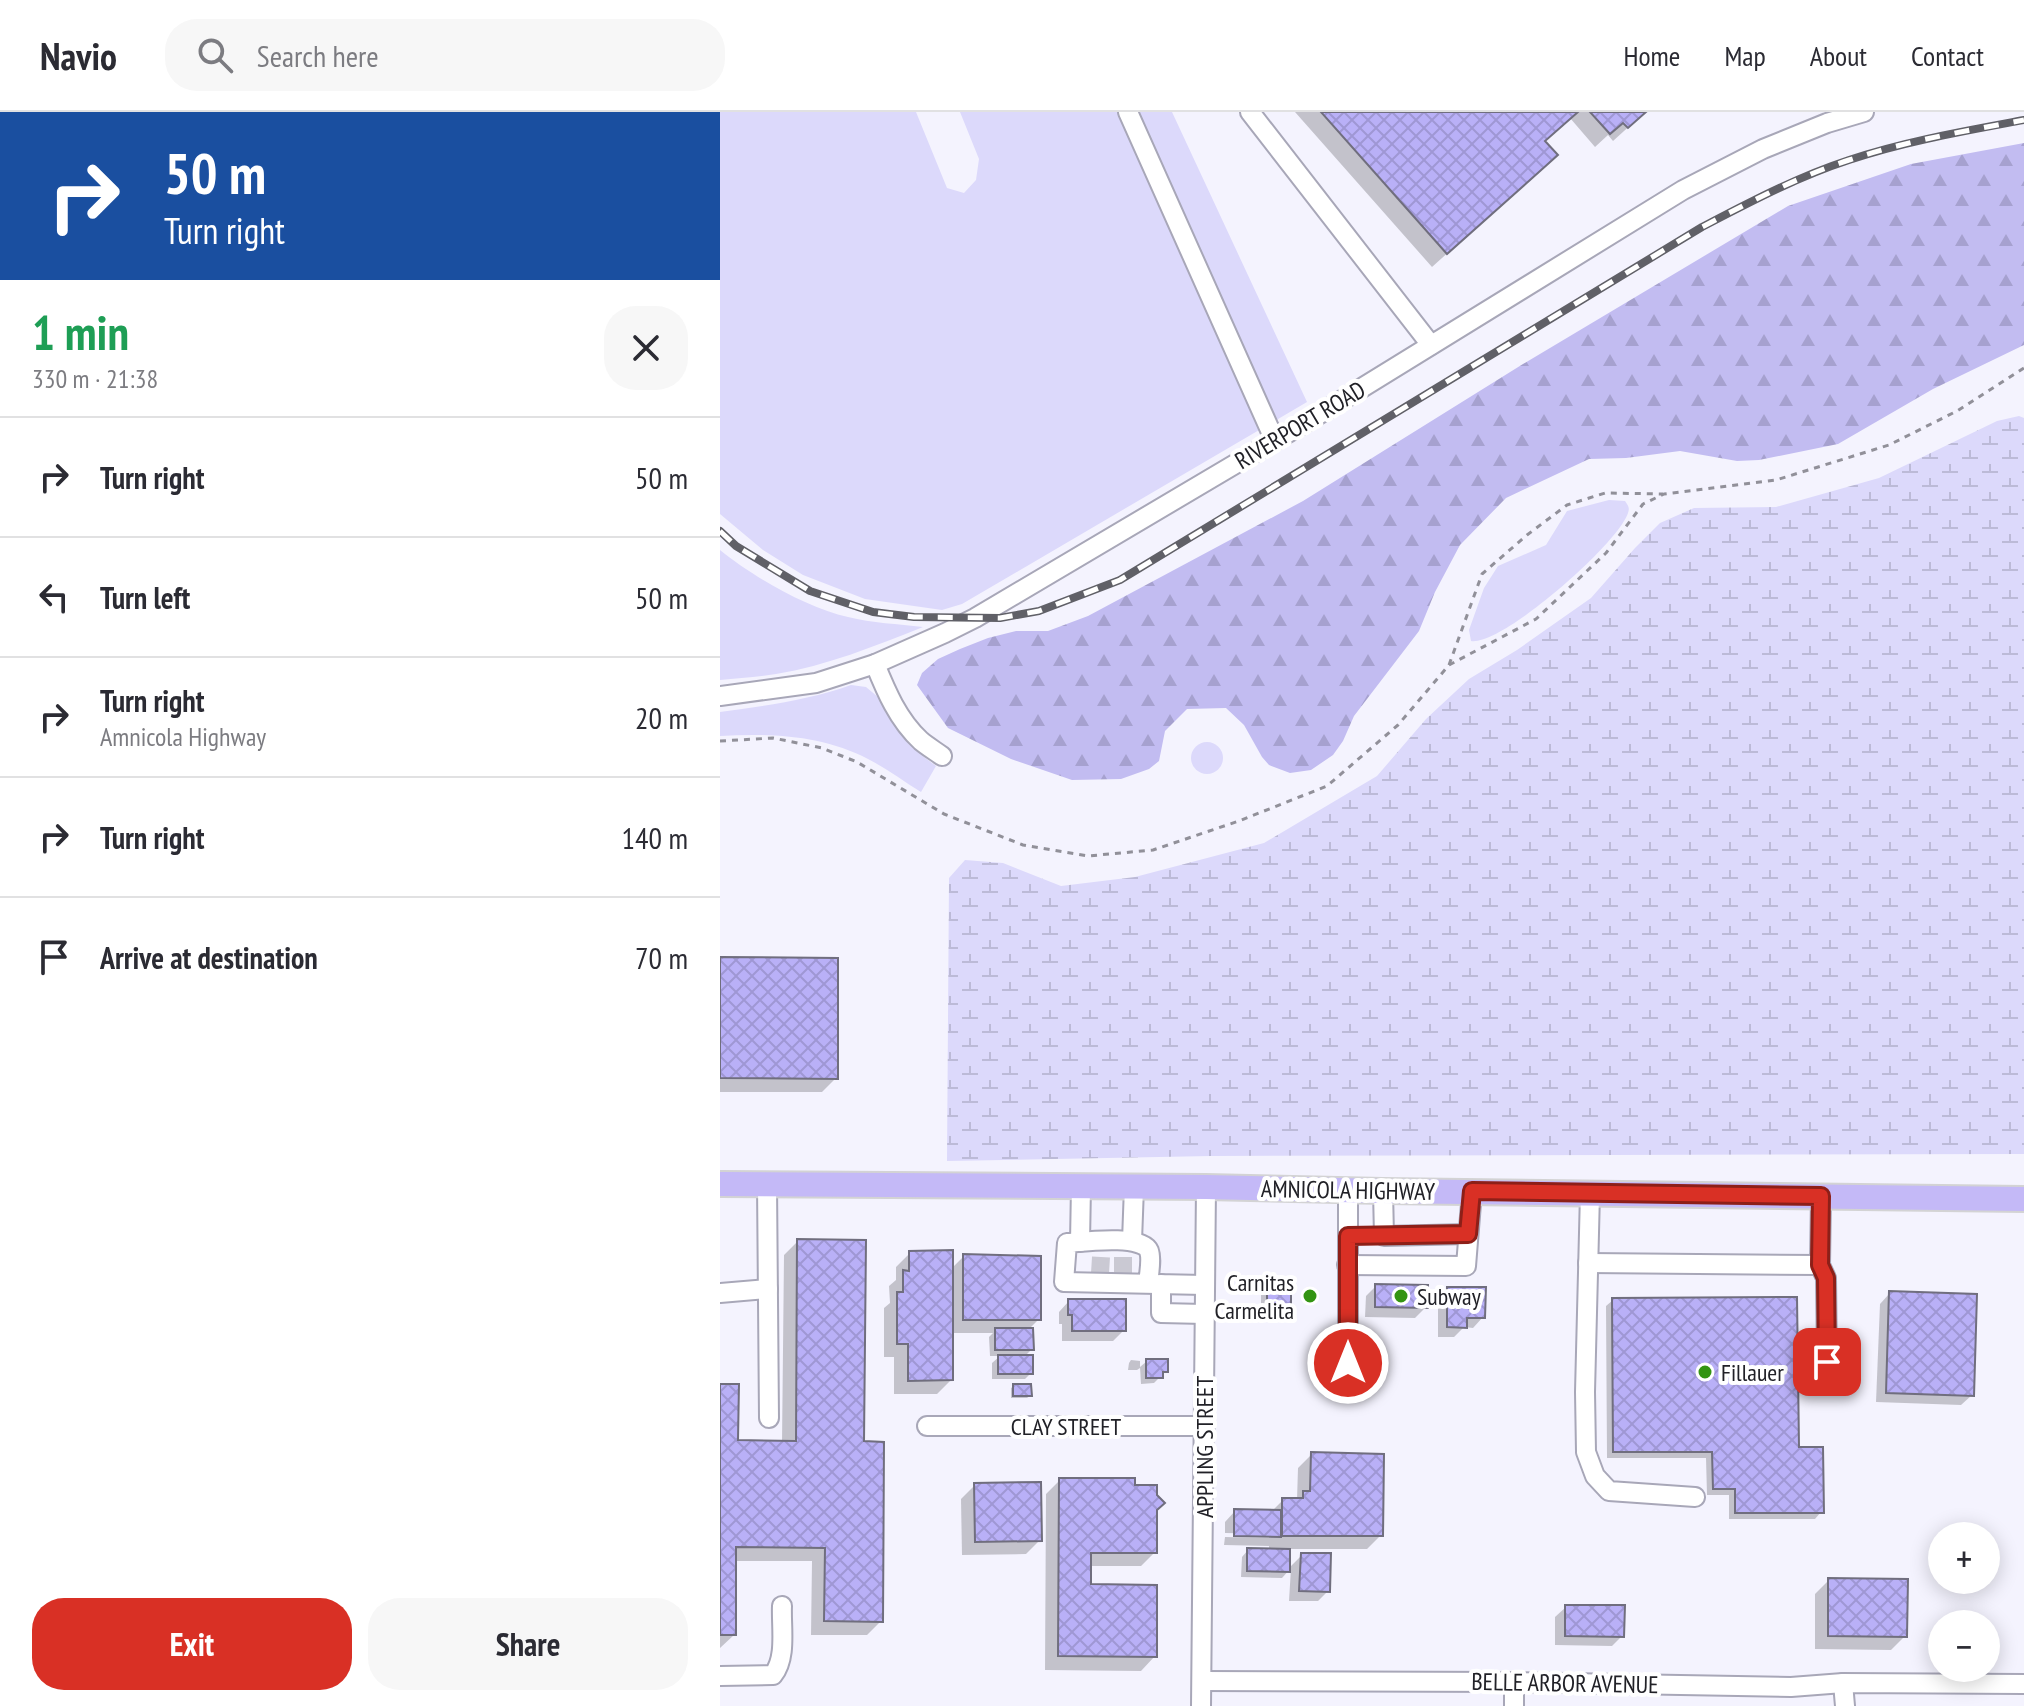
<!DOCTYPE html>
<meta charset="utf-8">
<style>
:root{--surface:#fff;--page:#f7f7f7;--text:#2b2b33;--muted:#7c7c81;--line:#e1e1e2;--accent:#d93025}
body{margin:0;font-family:"PT Sans Narrow",sans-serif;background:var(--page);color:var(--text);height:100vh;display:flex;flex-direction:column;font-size:30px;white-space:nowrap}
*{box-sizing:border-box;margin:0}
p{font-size:26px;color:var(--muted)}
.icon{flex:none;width:44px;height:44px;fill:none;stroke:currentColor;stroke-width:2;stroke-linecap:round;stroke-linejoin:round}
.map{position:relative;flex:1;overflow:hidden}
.panel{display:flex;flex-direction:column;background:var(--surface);width:720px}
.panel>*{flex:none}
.hud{background:#1a4fa0;color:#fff;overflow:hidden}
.fabs{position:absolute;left:1208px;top:1410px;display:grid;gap:16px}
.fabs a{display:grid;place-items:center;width:72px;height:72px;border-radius:50%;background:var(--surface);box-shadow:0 4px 20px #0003;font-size:40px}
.pin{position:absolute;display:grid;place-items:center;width:68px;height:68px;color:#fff;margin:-34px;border-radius:16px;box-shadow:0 4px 12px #0006}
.me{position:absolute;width:88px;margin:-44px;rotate:0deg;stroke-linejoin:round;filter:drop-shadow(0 0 6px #0008)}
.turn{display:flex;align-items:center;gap:28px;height:168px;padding:0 32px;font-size:36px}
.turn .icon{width:104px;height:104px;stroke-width:2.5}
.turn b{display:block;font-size:56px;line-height:68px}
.round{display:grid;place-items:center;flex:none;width:84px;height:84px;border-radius:32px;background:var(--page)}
.head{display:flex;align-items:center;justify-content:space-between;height:136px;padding:0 32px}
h1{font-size:48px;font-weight:700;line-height:60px;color:#1e9e55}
.button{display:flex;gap:16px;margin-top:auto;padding:16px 32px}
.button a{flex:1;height:92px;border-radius:32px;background:var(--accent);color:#fff;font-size:32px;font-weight:700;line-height:92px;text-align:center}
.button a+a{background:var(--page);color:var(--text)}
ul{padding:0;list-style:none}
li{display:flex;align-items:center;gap:24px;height:120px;padding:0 32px;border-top:2px solid var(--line)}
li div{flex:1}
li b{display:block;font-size:30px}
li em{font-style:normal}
header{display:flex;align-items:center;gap:48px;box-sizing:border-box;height:112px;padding:0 40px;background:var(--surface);border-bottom:2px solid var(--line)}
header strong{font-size:38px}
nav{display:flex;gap:44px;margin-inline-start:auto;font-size:28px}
.search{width:560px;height:72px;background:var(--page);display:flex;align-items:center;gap:20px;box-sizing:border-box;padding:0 28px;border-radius:32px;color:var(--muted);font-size:30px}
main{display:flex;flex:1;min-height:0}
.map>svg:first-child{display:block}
</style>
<header>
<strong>Navio</strong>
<div class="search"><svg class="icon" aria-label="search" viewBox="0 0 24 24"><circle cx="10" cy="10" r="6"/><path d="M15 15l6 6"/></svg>Search here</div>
<nav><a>Home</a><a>Map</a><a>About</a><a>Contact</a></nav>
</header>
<main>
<section class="panel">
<div class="hud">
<div class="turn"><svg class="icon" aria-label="right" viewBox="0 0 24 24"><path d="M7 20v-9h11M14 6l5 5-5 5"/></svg><div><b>50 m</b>Turn right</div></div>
</div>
<div class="head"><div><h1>1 min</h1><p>330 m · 21:38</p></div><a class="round"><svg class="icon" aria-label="close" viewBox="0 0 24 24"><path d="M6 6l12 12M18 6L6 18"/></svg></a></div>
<ul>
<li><svg class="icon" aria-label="right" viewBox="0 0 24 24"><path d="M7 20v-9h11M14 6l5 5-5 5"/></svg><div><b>Turn right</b></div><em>50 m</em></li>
<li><svg class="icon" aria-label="left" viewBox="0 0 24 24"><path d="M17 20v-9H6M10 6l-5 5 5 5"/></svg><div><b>Turn left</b></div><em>50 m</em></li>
<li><svg class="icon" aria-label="right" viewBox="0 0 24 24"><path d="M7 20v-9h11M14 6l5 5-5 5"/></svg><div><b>Turn right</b><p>Amnicola Highway</p></div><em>20 m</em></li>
<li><svg class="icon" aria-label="right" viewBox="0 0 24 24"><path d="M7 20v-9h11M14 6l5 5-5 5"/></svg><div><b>Turn right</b></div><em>140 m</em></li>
<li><svg class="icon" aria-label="arrive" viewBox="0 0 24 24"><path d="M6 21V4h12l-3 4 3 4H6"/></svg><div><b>Arrive at destination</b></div><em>70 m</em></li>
</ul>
<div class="button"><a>Exit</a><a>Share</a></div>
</section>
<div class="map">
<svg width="1304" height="1594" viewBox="0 0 1304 1594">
<defs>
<pattern id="forest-firs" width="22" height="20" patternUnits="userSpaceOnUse" patternTransform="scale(2)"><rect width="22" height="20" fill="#c2bcf1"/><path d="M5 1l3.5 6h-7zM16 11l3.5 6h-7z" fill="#a6a1cf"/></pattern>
<pattern id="wetland-marsh" width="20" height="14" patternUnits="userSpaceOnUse" patternTransform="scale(2)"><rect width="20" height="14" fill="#dcd9fb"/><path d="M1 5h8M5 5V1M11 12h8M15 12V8" fill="none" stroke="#bcbad7"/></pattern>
<pattern id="building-cross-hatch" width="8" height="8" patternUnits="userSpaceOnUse" patternTransform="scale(2)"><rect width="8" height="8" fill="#b9b0f7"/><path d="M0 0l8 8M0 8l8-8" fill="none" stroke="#9f97d4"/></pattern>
</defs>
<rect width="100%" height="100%" fill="#f4f3fe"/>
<g fill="#dcd9fb">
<polygon points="0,0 196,0 227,76 244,81 256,68 259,47 240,0 452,0 587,290 242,492 222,498 145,487 83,463 43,438 0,402"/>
<path d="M889 388 905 389C908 394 910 395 908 401 898 432 782 534 751 529L749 518 764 476 778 454 826 433 847 399Z"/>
<path d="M0 438C32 464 87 496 128 505 152 511 178 512 203 515 155 534 106 554 56 562 37 565 18 566 0 568Z"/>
<path d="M131 573 146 575 158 585 169 605 204 645 216 654 201 680C183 669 166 656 148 647 102 623 50 621 0 624V600C44 594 89 588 131 573Z"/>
<circle cx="487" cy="646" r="16"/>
</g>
<polygon fill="url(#forest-firs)" points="1304,31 1304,233 1213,277 1118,332 1039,348 1017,349 960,339 906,346 869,347 786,386 740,433 715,480 699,519 634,604 623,629 613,643 591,658 570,661 549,653 542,645 524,613 506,596 467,597 445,619 439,649 429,657 401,667 352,668 291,647 228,616 197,573 202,561 218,547 240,537 268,526 296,519 328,519 368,504 583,389 803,252 1068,94 1191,52"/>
<polygon fill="url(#wetland-marsh)" points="1299,304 1304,306 1304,1042 491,1044 227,1049 229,766 245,748 283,751 341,774 415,765 544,731 657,664 706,607 749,567 797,538 871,486 915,436 940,411 974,396 1056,395 1159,366 1277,309"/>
<g fill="#0003">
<polygon points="575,0 925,0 893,29 888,23 875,35 850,6 823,30 821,57 712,155"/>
<polygon points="0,849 116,966 102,980 0,980"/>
<polygon points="78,1129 142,1331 161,1509 147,1523 91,1523 92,1449 14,1449 14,1523 0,1536 0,1274 16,1330 62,1331 64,1143"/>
<polygon points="190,1141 231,1157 244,1144 319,1207 308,1218 312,1237 304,1245 311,1261 305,1267 272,1267 272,1251 280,1244 270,1244 269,1225 273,1221 231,1221 231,1268 217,1282 174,1282 174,1245 164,1245 164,1196 170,1191 169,1174 176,1168 176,1155"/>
<polygon points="656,1174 706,1195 695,1206 645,1205 646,1184"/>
<polygon points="548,1175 569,1195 563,1202 541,1202 541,1181"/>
<polygon points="728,1177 763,1205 753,1216 744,1215 734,1225 718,1225 718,1187"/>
<polygon points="1170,1181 1252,1283 1241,1293 1156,1290 1160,1192"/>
<polygon points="893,1188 1077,1337 1101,1400 1095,1407 1009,1407 1009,1383 987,1383 986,1346 887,1346 886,1194"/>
<polygon points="349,1189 404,1218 393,1229 342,1229 342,1212 339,1212 339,1200"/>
<polygon points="411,1248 420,1249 420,1256 417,1258 408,1258 409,1251"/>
<polygon points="427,1249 446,1259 434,1271 421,1272 420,1255"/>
<polygon points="294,1274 310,1284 307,1286 291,1286 291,1276"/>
<polygon points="592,1342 661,1423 647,1437 568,1437 568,1457 582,1443 608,1479 598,1489 569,1489 571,1456 562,1466 521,1465 522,1445 528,1438 549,1439 549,1434 504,1433 505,1425 549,1426 549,1422 505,1421 505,1410 515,1399 551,1400 563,1388 577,1388 578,1356"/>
<polygon points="340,1368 435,1398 435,1440 421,1454 369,1454 369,1474 435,1544 421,1559 325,1558 326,1382"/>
<polygon points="255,1373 320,1428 306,1442 242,1443 241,1387"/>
<polygon points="1109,1468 1185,1524 1171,1538 1095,1537 1095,1482"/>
<polygon points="846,1495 902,1524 892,1534 835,1533 835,1505"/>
</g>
<g fill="url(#building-cross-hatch)" stroke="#706e7e" stroke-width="2">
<polygon points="601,0 858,0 825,29 838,43 727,142"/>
<polygon points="870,0 926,0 908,16 903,11 890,22"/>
<polygon points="0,845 118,846 118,967 0,966"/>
<polygon points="77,1127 146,1128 144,1329 164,1330 163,1510 104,1509 105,1436 16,1435 16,1523 0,1523 0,1272 19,1272 18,1328 76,1329"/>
<polygon points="233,1138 233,1268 188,1269 188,1232 177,1232 177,1180 183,1180 183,1158 189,1159 189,1139"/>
<polygon points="243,1142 321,1144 321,1208 243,1208"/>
<polygon points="655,1172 708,1173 708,1196 655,1195"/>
<rect x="547" y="1173" width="24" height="23"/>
<polygon points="727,1175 766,1175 765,1206 747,1206 747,1216 727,1215"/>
<polygon points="1169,1179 1257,1182 1254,1284 1166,1281"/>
<polygon points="1077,1185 1079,1335 1103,1335 1104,1401 1015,1401 1015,1377 993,1377 992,1340 893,1340 892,1186"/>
<polygon points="348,1187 406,1187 406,1219 352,1219 352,1203 348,1203"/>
<polygon points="275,1216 313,1216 314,1238 275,1238"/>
<rect x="278" y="1243" width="35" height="19"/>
<polygon points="426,1247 448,1247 448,1260 443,1260 443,1266 426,1266"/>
<polygon points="293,1272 311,1272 312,1284 293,1284"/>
<polygon points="591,1340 664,1342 663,1424 562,1424 562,1386 583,1386 583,1379 590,1379"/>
<polygon points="339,1366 415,1366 415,1373 437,1373 437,1383 445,1391 437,1398 437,1441 371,1441 371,1472 437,1473 437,1545 338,1544"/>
<polygon points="321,1370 322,1429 255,1430 254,1371"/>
<polygon points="514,1397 561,1398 561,1425 514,1424"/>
<polygon points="527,1436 570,1437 570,1460 527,1459"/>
<polygon points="581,1441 611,1441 610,1480 579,1479"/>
<polygon points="1108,1466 1188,1467 1187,1525 1108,1524"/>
<polygon points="845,1493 905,1493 904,1525 845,1524"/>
</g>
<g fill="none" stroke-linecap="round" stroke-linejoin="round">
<g stroke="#cac9d3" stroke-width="18" stroke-dasharray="18 9" stroke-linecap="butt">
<polyline points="380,1161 381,1145"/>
<polyline points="403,1162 403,1145"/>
</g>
<g stroke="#a8a7b8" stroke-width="22">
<g id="minor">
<polyline points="408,0 555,329"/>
<polyline points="530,0 711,233"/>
<path d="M155 552C166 579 178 608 201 629 207 634 215 639 222 644"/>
<polyline points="0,584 96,571 155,552 225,521 255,506 593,306 963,78 1043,37 1107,11 1144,0"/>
<polyline points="47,1072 49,1306"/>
<polyline points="628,1078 628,1251"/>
<polyline points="663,1079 664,1124 748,1122"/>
<polyline points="870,1081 865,1280 866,1340 875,1364 889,1379 975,1385"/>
<polyline points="412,1129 414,1075"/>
<polyline points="360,1130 361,1074"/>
<polyline points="868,1151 1100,1153 1101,1084"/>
<polyline points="627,1153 746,1154 752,1079"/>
<polyline points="1100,1153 1106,1166 1107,1250"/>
<path d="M428 1171C429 1162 432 1147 429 1139 422 1122 362 1130 347 1131L344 1170 484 1173"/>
<polyline points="441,1172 441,1201 484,1202"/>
<polyline points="0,1181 48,1177"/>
<polyline points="207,1314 485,1314"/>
<path d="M0 1564 53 1563C67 1546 61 1515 62 1494"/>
<polyline points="482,1569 794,1570 1071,1575 1123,1571 1304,1572"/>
<polyline points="1123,1571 1125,1594"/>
<polyline points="481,1594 486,1075"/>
<polyline points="794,1594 794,1570"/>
</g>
</g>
<g stroke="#d3d3d4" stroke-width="28">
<polyline id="major" points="0,1072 486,1075 663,1079 1304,1087"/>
</g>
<g stroke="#919099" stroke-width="3" stroke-dasharray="6 6" stroke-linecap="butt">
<polyline points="729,553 762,462 807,423 847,393 885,381 943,382"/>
<polyline points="0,629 53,626 102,636 137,650 224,702 303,733 368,744 433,738 519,709 607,674 678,613 729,553 816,507 886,441 923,392 944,382 1056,368 1169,333 1237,299 1304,256"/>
</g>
<use href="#minor" stroke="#fff" stroke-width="18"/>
<use href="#major" stroke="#c4b9f7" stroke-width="24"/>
<g stroke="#606067" stroke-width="8">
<path id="rail" d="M0 419 16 434 90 479 153 500 194 505 280 506 319 499 400 468 982 115C1030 90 1077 65 1129 48 1186 29 1245 19 1304 8"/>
</g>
<use href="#rail" stroke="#fff" stroke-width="5" stroke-dasharray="15" stroke-linecap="butt"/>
</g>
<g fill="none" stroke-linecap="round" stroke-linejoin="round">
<g stroke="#8d1f18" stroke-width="20">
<polyline id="route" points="628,1251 628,1124 748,1122 752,1079 1101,1084 1100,1153 1106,1166 1107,1250"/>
</g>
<use href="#route" stroke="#d93025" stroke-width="14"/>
</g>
<g fill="#339412" stroke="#fff" stroke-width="3">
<circle cx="590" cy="1184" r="8"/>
<circle cx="681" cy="1184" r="8"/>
<circle cx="985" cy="1260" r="8"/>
</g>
<g text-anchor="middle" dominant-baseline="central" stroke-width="8" stroke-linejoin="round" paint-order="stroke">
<g font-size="24" fill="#212127" stroke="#fff">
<text transform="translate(580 313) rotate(-31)">RIVERPORT ROAD</text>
<text transform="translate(628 1078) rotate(1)">AMNICOLA HIGHWAY</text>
<text x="346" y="1314">CLAY STREET</text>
<text transform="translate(484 1335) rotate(-90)">APPLING STREET</text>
<text transform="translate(845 1571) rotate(1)">BELLE ARBOR AVENUE</text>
</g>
<g font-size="24" fill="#212127" stroke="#fff" text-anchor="start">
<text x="574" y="1170" text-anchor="end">Carnitas<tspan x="574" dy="28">Carmelita</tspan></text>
<text x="697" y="1184">Subway</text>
<text x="1001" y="1260">Fillauer</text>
</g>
</g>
</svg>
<div class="fabs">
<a>+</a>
<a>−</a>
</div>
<div class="pin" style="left:1107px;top:1250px;background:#d93025"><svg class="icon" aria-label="arrive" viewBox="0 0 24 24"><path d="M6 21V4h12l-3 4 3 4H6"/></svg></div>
<svg class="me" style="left:628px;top:1251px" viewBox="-20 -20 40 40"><circle r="17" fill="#d93025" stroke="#fff" stroke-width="3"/><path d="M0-11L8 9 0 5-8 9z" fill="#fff"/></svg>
</div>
</main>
